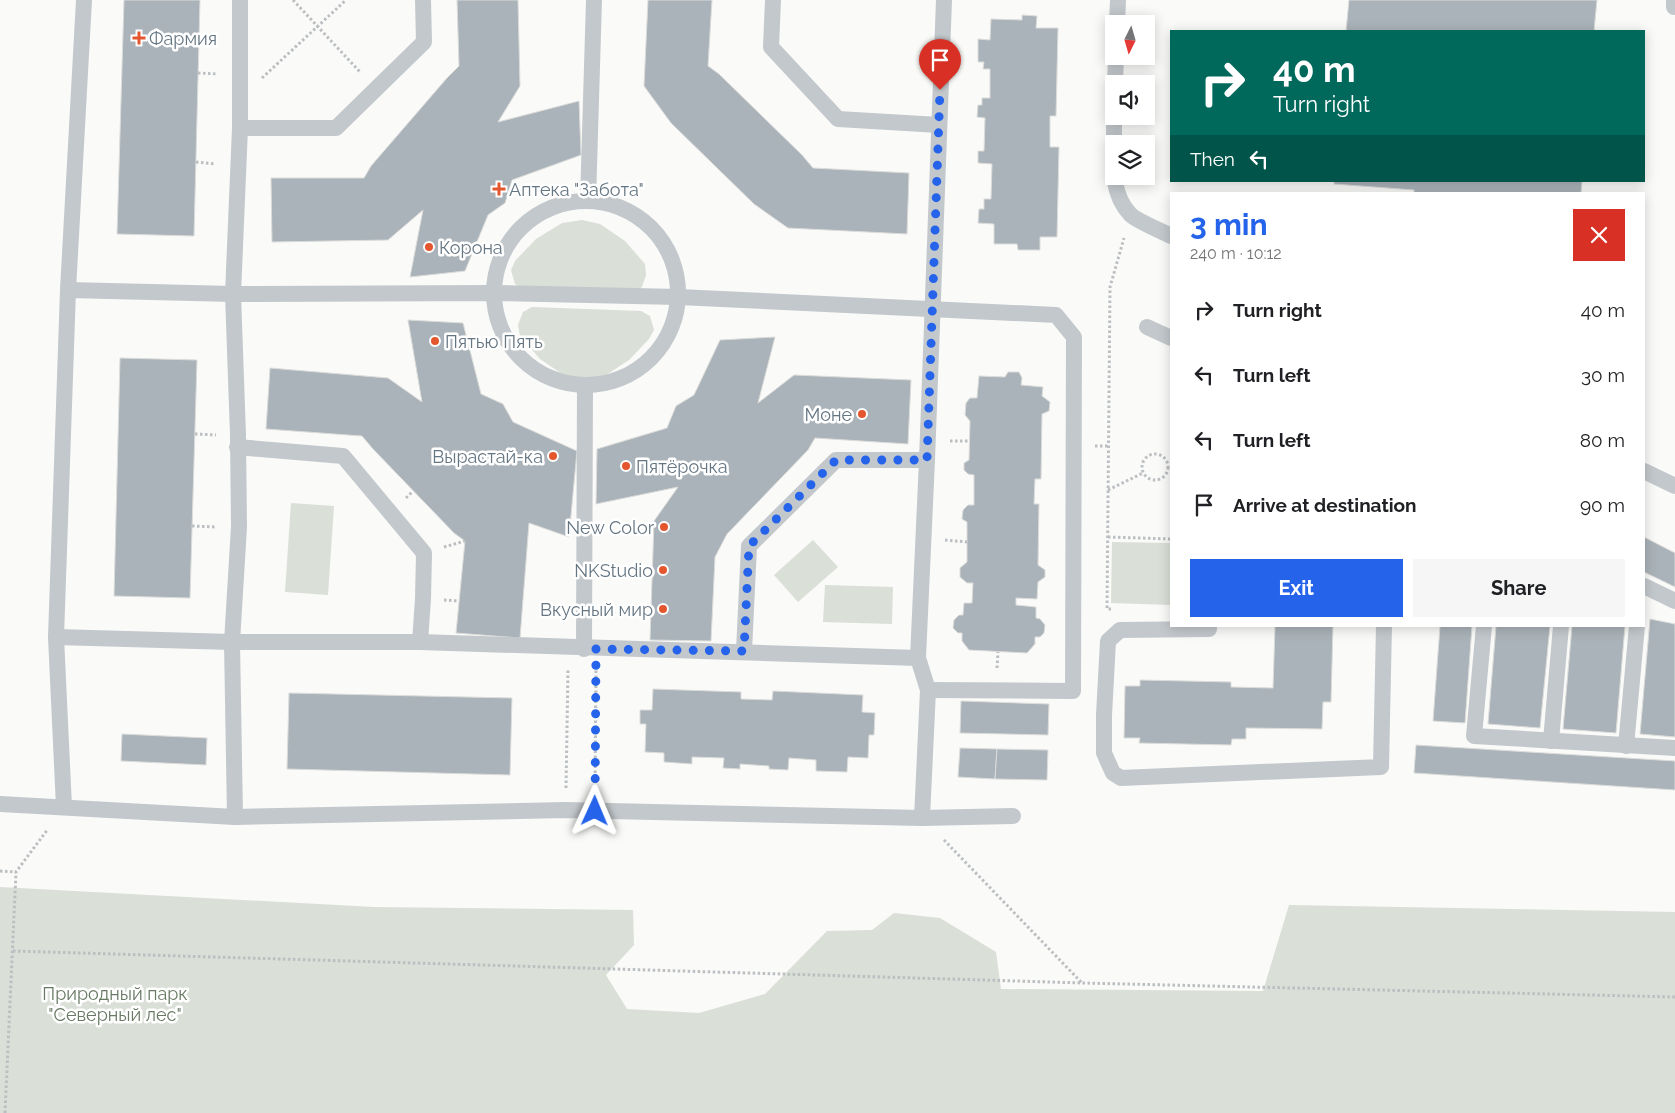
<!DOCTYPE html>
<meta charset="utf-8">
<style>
:root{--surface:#fff;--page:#f6f6f6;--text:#202124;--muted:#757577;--accent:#2563eb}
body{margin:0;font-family:Raleway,sans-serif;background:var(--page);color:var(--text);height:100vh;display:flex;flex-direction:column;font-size:19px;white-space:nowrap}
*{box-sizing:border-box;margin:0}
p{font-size:16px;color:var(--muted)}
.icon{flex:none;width:28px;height:28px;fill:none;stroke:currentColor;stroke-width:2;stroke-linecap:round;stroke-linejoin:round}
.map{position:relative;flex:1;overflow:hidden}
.sheet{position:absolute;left:1170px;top:192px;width:475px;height:435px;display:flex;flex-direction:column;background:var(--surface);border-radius:0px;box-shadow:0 2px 12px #0003}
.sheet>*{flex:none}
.top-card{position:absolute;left:1170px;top:30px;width:475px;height:152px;border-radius:0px;box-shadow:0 2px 12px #0003;background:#00695c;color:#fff;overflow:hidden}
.needle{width:32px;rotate:185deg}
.tools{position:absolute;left:1105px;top:15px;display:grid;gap:10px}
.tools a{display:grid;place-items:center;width:50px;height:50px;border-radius:0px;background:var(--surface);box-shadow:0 2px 12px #0003;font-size:25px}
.pin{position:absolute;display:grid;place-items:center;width:42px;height:42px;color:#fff;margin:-51px -21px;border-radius:50% 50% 50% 0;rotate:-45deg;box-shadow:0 0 5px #0007}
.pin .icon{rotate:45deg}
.me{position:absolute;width:55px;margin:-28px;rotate:1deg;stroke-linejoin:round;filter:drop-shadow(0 0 4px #0008)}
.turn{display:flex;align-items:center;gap:18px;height:105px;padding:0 20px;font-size:22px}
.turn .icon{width:65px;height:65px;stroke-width:2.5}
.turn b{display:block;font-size:35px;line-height:42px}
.then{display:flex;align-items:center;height:48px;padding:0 20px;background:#0003;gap:10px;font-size:19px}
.round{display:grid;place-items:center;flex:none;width:52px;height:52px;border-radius:0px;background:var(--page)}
.overview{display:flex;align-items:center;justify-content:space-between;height:85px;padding:0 20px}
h1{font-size:30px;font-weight:700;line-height:38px;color:var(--accent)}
.button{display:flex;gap:10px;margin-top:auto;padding:10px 20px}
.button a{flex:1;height:58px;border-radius:0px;background:var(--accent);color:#fff;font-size:20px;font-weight:700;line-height:58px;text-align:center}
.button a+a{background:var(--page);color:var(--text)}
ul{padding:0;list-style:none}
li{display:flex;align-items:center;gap:15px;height:65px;padding:0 20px}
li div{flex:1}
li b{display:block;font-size:19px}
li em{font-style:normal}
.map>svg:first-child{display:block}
</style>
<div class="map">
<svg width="1675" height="1113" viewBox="0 0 1675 1113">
<rect width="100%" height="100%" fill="#fafaf8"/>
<g fill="#dadfd7">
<polygon points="582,220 600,224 625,241 645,264 646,275 642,287 633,293 524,289 515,284 511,270 515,261 536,239 562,223"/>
<polygon points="532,307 641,311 650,316 654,330 649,339 629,360 603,377 583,380 565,376 540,359 520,336 518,325 523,312"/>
<polygon points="291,503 334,506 328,595 285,592"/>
<polygon points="813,540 838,567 798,602 774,575"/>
<polygon points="1112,542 1171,543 1171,605 1111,603"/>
<polygon points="825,585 893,587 892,624 823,622"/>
<polygon points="0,887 374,907 633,910 634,945 606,975 627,1009 699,1013 765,994 827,931 872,930 894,913 940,918 996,952 1001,989 1263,991 1289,905 1675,912 1675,1113 0,1113"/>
</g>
<g fill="#aab3b9" stroke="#dcdcda">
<polygon points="124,0 200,0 194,236 117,234"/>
<polygon points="457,0 518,0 520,86 498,122 579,101 581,155 512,180 505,203 488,215 465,271 410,277 423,210 388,240 272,242 271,178 364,178 371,166 447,78 459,66"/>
<polygon points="648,0 712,0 708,66 719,74 802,155 813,168 909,173 907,234 788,228 754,204 671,123 644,86"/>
<polygon points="1349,0 1597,0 1594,31 1346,31"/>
<polygon points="1022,15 1037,16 1036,28 1058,28 1056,116 1050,116 1050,147 1059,147 1057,237 1040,237 1040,250 1018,250 1017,244 994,244 994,224 978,223 979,209 984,209 984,199 991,199 992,164 978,163 978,151 984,151 985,118 977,117 978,105 982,105 982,98 990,98 990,69 983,69 984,62 978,62 978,39 990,40 991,19 1022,20"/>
<polygon points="1334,181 1582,181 1581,194 1414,194 1414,190 1334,184"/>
<polygon points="408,320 463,323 481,394 503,404 513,422 577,451 569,537 529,523 520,638 456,633 465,541 454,533 373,449 362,436 266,429 270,368 388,378 422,402"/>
<polygon points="775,337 758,403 794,375 911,380 908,444 815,438 808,450 727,534 715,557 711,641 650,640 654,521 678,487 596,504 597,449 667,428 676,406 694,395 720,340"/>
<polygon points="120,358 197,360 190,598 114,596"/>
<polygon points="1008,372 1019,372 1022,378 1021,385 1043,387 1042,396 1050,402 1049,411 1042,414 1041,479 1035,479 1034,504 1039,504 1038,565 1045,570 1045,577 1038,582 1037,599 1016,598 1016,605 1036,607 1036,618 1040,619 1045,625 1044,633 1040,637 1035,637 1035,644 1027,653 969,650 962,641 962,633 958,633 953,628 954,620 959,615 963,615 964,603 972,603 973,583 967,583 960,577 960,568 967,562 967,522 962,519 963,510 968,505 974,505 974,475 968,474 964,470 964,463 969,460 970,421 965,415 966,403 970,398 977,398 979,376 1005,377"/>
<polygon points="1644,537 1675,553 1675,587 1644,572"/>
<polygon points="1650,619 1675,624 1675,737 1640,734"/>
<polygon points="1275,626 1333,626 1331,702 1323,702 1322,729 1246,728 1246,739 1232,739 1231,745 1139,743 1140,738 1124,738 1125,686 1140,686 1140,680 1231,682 1231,687 1273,688"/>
<polygon points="1440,626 1472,626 1465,723 1433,721"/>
<polygon points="1496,626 1550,626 1540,728 1488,724"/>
<polygon points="1572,626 1625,626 1616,733 1563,729"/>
<polygon points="653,689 741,692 741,699 772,700 773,691 863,695 862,712 875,713 874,735 869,735 868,758 848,757 847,772 816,771 816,760 789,758 788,770 769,769 769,766 740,764 740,769 723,768 724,758 692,757 692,764 664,762 664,753 645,752 646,724 640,724 640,710 652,710"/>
<polygon points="289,693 512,698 510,775 287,769"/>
<polygon points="961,701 1049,704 1048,735 960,733"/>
<polygon points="122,734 207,738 206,765 121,761"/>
<polygon points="1416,745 1675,761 1675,790 1414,773"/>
<polygon points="960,748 997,749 995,779 958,777"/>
<polygon points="997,749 1048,750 1047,780 995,779"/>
</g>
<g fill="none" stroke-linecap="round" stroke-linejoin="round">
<g stroke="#bbbfc2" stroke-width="3" stroke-dasharray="2.5 2.5" stroke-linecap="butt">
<polyline points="293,0 360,72"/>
<polyline points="198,73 218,74"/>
<polyline points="262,78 346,0"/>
<polyline points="196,162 215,164"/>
<polyline points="195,434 216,435"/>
<polyline points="950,441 970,441"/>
<polyline points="1095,446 1109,446"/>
<circle cx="1155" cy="467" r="13"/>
<polyline points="1108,490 1143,473"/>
<polyline points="406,498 413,491"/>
<polyline points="192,526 217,527"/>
<polyline points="1108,537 1171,539"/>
<polyline points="945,540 967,542"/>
<polyline points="444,547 465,541"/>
<polyline points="444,600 459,601"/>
<polyline points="1111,609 1107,609 1110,287 1124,238"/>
<polyline points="997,668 998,652"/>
<polyline points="566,788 568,669"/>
<polyline points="595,788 596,669"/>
<polyline points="944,840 1082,983"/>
<polyline points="0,871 16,872"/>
<polyline points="13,951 1083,983 1675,997"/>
<polyline points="5,1113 16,872 48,829"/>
</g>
<g stroke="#c3c8cc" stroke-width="16">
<polyline points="773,0 771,47 838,119 939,125"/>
<polyline points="1674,7 1674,0"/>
<polyline points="1117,24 1118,0"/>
<polyline points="1115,84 1116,56"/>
<polyline points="240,128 336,128 424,42 423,0"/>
<path d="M1114 144C1113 169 1112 195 1130 214 1136 221 1162 231 1171 236"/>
<polyline points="1114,144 1114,116"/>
<polyline points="588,200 594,0"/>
<circle cx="586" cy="293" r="92"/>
<polyline points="68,290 84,0"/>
<polyline points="1147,327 1171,338"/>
<polyline points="237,447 343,456 424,553 423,599 420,642"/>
<polyline points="1644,471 1675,486"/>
<polyline points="1644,586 1675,601"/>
<polyline points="1209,626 1209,629 1120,630 1108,641 1104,715 1104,753 1113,773 1121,778 1381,767 1384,626"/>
<polyline points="1484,626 1474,736 1675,748"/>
<polyline points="56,637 232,642 239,527 238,435 233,294 240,128 240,0"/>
<polyline points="584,649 585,385"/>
<polyline points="744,651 749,546 836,460 927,460"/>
<polyline points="1551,741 1561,626"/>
<polyline points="1626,746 1637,626"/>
<polyline points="0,804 235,817 565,810 922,818 1013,816"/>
<polyline points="64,807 56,637 68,290 233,294 493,293 679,297 1056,315 1074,337 1073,691 928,690"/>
<polyline points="235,817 232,642 420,642 918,658"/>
<polyline points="922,818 928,690 918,658 927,460 944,0"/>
</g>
</g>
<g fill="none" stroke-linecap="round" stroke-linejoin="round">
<polyline stroke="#2563eb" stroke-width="9" stroke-dasharray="0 16.2" points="595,811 596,649 744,651 749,546 836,460 927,460 940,90"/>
</g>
<g fill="#e4572e" stroke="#fff" stroke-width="2">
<path d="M136.5 30.5h5v5h5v5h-5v5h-5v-5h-5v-5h5z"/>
<path d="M496.5 181.5h5v5h5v5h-5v5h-5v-5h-5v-5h5z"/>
<circle cx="429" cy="247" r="5"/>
<circle cx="435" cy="341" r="5"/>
<circle cx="862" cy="414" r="5"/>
<circle cx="553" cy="456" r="5"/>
<circle cx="626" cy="466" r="5"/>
<circle cx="664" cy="527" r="5"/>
<circle cx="663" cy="570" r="5"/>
<circle cx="663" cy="609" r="5"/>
</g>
<g text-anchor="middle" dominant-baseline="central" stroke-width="5" stroke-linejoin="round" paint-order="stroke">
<g font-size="18" fill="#657683" stroke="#fff" text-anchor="start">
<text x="149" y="38">Фармия</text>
<text x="509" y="189">Аптека "Забота"</text>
<text x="439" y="247">Корона</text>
<text x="445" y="341">Пятью Пять</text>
<text x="852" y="414" text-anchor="end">Моне</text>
<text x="543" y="456" text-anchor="end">Вырастай-ка</text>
<text x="636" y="466">Пятёрочка</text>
<text x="654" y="527" text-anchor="end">New Color</text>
<text x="653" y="570" text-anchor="end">NKStudio</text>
<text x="653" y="609" text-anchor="end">Вкусный мир</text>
</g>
<g font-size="18" fill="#687a64" stroke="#fff">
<text x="115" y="993">Природный парк<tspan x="115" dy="21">"Северный лес"</tspan></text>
</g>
</g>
</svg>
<div class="tools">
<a><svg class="needle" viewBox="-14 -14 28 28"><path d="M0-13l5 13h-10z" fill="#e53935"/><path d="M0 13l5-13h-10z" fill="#757577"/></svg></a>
<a><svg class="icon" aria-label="sound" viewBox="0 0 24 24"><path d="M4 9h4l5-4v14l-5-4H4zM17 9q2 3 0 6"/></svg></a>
<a><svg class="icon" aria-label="layers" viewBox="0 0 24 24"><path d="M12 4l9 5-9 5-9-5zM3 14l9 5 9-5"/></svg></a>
</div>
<div class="pin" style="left:940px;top:90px;background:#d93025"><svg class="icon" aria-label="arrive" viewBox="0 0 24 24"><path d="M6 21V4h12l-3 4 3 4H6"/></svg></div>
<svg class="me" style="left:595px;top:811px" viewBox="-20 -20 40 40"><path d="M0-17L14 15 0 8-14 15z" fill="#2563eb" stroke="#fff" stroke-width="4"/></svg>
<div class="top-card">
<div class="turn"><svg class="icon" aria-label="right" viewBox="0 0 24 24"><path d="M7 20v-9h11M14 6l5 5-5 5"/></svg><div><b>40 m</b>Turn right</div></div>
<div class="then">Then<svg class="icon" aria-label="left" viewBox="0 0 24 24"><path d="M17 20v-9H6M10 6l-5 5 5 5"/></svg></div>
</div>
<section class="sheet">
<div class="overview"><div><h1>3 min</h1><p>240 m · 10:12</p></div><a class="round" style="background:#d93025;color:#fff"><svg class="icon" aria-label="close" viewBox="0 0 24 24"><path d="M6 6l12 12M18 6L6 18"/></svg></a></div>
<ul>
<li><svg class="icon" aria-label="right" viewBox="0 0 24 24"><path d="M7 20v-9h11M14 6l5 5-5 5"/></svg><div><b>Turn right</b></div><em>40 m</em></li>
<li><svg class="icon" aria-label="left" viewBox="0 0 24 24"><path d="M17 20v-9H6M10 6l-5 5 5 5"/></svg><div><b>Turn left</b></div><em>30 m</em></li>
<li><svg class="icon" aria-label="left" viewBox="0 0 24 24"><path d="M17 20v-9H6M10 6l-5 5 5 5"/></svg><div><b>Turn left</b></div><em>80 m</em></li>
<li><svg class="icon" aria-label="arrive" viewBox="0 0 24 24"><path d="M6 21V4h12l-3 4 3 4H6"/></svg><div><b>Arrive at destination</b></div><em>90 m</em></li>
</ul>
<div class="button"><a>Exit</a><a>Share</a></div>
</section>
</div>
